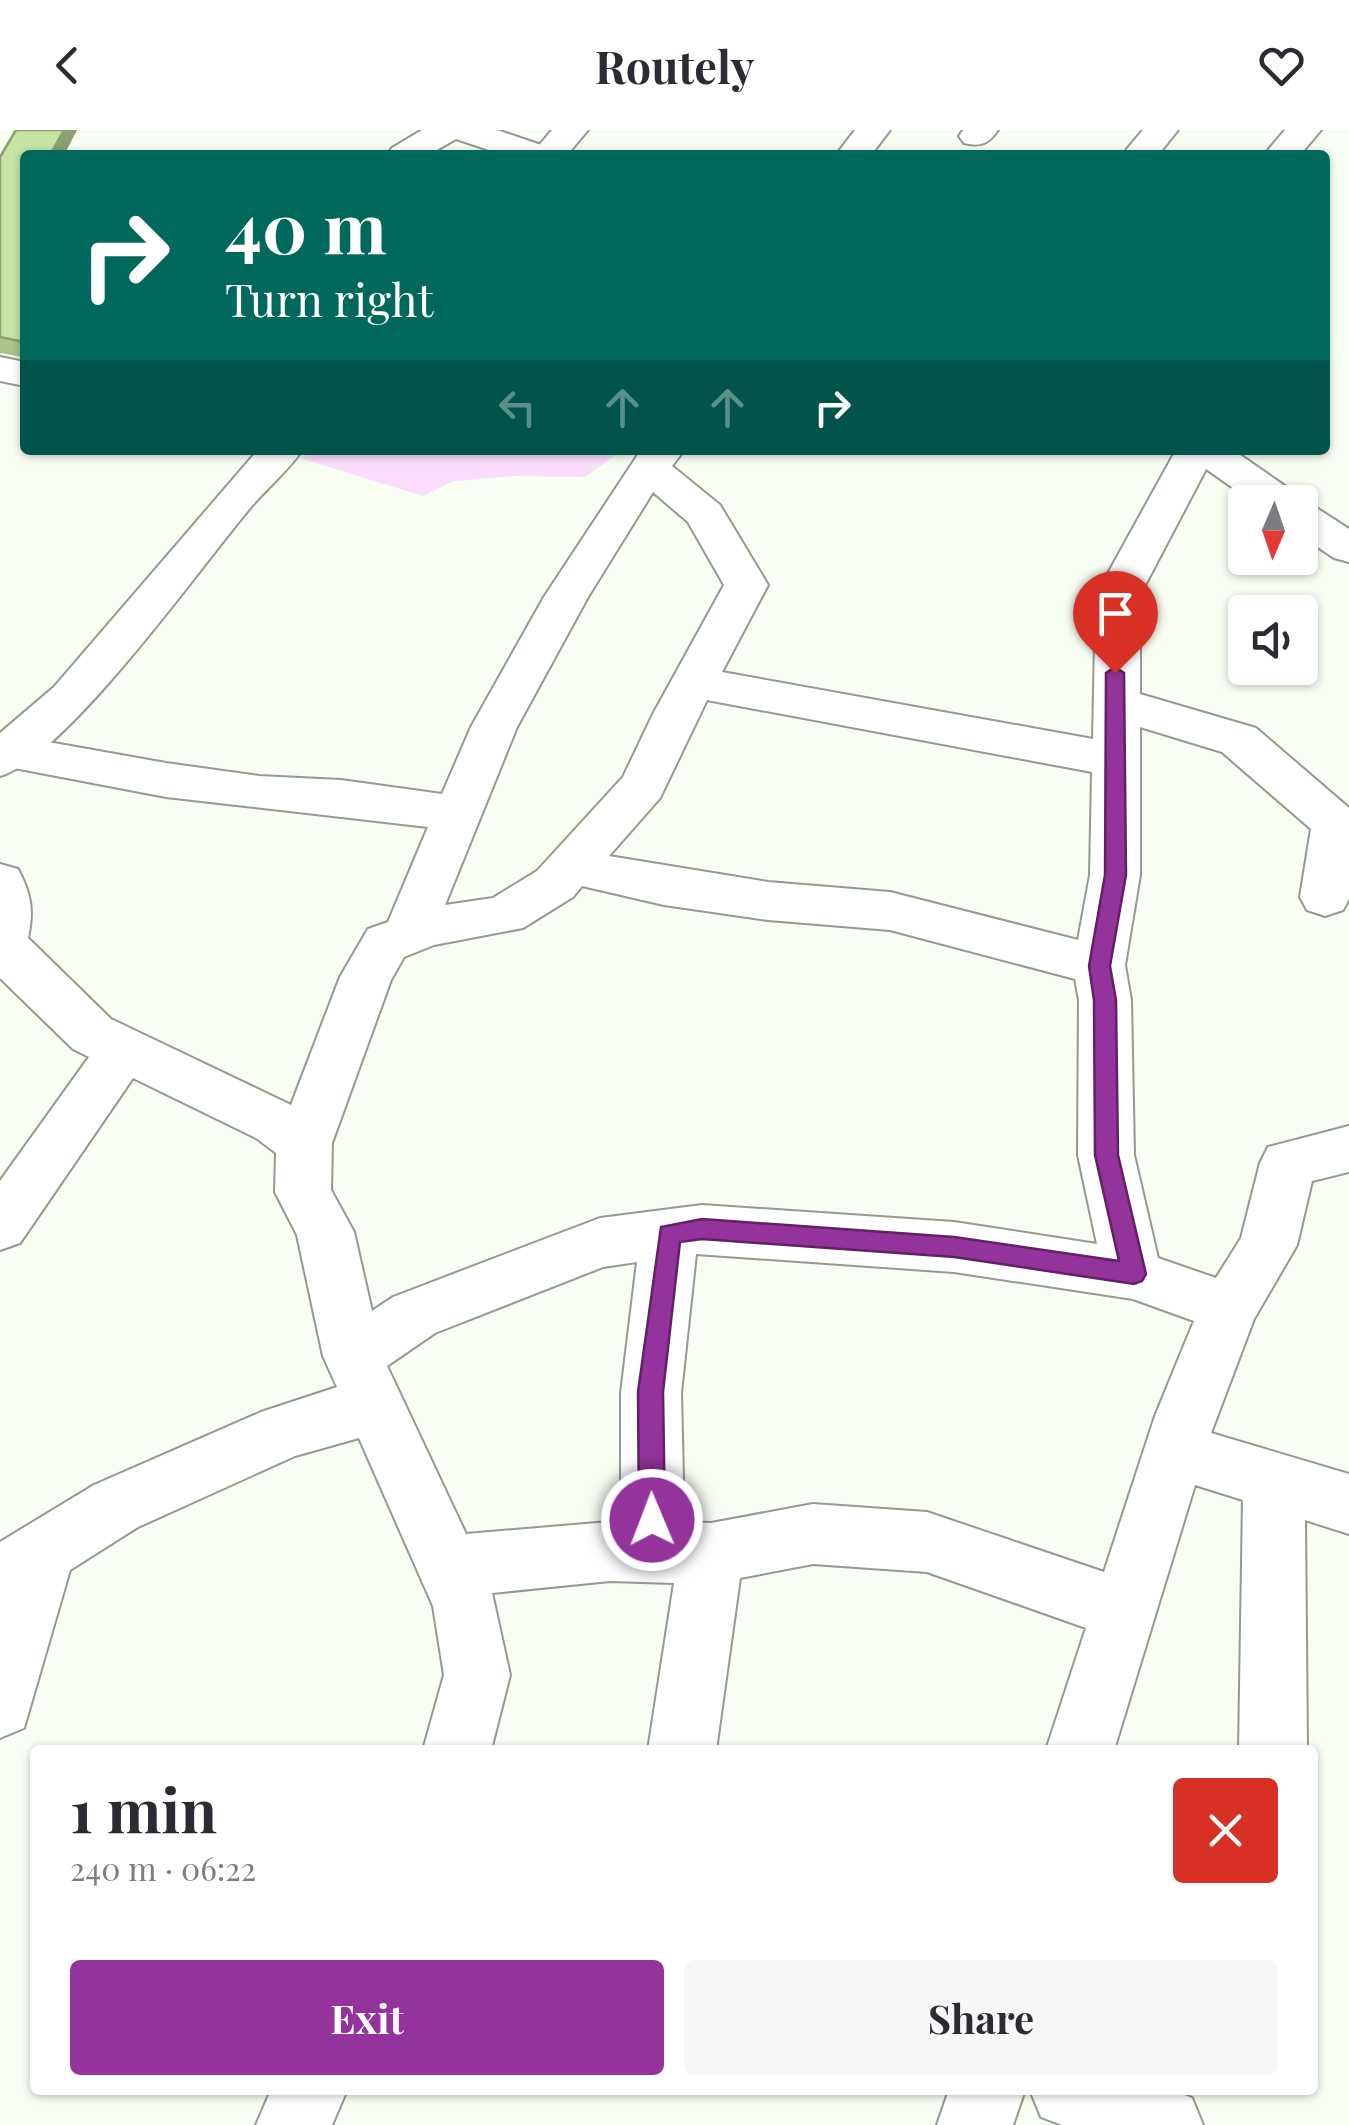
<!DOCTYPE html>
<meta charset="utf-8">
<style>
:root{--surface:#fff;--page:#f7f7f7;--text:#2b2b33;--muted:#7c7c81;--accent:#94339b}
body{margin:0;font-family:"Playfair Display",serif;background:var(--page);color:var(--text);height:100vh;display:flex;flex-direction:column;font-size:38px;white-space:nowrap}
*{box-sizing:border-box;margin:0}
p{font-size:32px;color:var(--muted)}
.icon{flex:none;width:55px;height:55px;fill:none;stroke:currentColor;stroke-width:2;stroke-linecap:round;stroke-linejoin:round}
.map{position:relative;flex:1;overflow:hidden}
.panel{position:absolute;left:30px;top:1615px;width:1288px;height:350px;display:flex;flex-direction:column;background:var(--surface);border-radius:10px;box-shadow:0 2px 8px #0004}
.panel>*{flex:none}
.hud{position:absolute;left:20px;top:20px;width:1310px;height:305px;border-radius:10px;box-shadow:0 2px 8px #0004;background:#00695c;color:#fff;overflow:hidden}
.needle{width:65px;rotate:182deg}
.fabs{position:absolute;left:1228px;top:355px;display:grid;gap:20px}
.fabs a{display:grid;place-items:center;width:90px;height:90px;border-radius:10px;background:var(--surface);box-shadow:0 2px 8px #0004;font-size:50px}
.pin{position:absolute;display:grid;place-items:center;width:85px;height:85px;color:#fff;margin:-102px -42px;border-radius:50% 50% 50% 0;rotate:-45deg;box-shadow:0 0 10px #0007}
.pin .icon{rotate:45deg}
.me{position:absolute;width:110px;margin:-55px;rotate:359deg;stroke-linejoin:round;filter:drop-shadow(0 0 8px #0008)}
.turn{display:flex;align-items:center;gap:35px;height:210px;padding:0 40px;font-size:45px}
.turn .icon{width:130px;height:130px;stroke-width:2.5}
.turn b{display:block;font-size:70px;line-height:85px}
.lanes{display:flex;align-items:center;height:95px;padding:0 40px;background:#0003;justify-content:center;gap:50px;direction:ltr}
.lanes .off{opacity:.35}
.round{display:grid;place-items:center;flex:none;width:105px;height:105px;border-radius:10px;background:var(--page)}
.overview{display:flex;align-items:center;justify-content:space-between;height:170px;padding:0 40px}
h1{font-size:60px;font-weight:700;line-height:75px}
.cta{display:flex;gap:20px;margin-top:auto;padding:20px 40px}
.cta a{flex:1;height:115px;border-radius:10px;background:var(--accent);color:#fff;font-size:40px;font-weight:700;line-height:115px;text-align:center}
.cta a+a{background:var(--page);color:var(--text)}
header{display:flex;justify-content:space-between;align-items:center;height:130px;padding:0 40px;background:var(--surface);font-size:45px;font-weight:700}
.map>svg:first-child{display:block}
</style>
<header><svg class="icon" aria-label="back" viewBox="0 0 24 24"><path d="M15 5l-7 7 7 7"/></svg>Routely<svg class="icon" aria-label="heart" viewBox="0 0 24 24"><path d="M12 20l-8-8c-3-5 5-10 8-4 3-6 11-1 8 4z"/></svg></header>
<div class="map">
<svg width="1349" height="1995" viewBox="0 0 1349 1995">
<rect width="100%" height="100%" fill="#f8fef1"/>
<polygon fill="#fbdcfc" points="310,320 622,320 585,347 514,346 454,351 423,366 303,329"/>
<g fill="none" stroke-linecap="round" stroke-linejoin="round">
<g stroke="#949a8e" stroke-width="4">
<g id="minor">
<polygon points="422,0 497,0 550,18 555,25 504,25 456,9 428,25 387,25 392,18"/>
<polygon points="855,0 890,0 871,25 836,25"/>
<path d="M963 0H998C988 14 981 17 964 13L959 6Z"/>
<polygon points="1143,0 1178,0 1158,25 1122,25"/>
<polygon points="1285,0 1321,0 1300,25 1264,25"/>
<polygon points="0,227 25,232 25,256 0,251"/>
<path d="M641 320H684L672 336 720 375 768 455 722 542 1093 609 1096 465 1176 320H1216L1140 465V564L1256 598 1349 678V769L1343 780 1325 786 1307 780 1300 767 1311 699 1222 622 1140 597V745L1125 835 1131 870 1134 1025 1158 1128 1216 1148 1241 1108 1260 1033 1268 1017 1349 996V1042L1312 1051 1297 1115 1254 1189 1211 1303 1349 1344V1404L1305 1390 1307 1620H1239L1243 1370 1195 1355 1114 1620H1046L1086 1498 927 1442 813 1434 740 1448 716 1620H648L674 1453 610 1451 492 1463 510 1545 491 1620H423L444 1545 433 1476 359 1308 295 1326 138 1397 70 1440 24 1598 0 1608V1412L94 1355 261 1282 337 1257 323 1226 297 1105 275 1062 276 1023 256 1008 133 948 20 1113 0 1120V1051L89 927 73 919 0 848V734L18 739C31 764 34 780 28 808L111 889 291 975 340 847 368 799 388 792 428 697 166 667 9 637 0 635V607L9 605 166 633 259 646 341 650 442 664 471 597 544 467ZM653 362 688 392 724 455 653 584 623 647 537 741 493 768 445 775 517 597 588 467ZM707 570 1092 642 1090 745 1078 810 890 762 768 752 609 726 660 668ZM582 756 664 775 768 790 890 800 1075 849 1079 870 1078 1025 1097 1114 954 1092 702 1075 600 1088 393 1167 372 1181 354 1102 331 1060 332 1013 391 850 404 827 434 815 523 798 573 767ZM696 1124 954 1142 1133 1169 1194 1191 1155 1286 1104 1442 927 1382 813 1374 711 1393 684 1392 681 1263ZM637 1132 621 1263V1391L466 1404 387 1236 435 1203 603 1137Z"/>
<polygon points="271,1960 347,1960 332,1995 256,1995"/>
<polygon points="949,1960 1025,1960 1013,1995 937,1995"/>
<polygon points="1030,1960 1172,1960 1192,1968 1203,1995 1062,1995 1041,1987"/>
</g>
</g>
<g stroke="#949a8e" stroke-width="4">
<g id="major">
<polygon points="552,0 588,0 567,25 531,25"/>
<path d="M258 320H302C287 343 263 361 246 383 197 442 65 627 0 646V603L54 557Z"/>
<polygon points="1186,320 1233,320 1295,363 1300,373 1315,377 1349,399 1349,432 1334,428 1300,405 1300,372 1253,372 1192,329"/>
</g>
</g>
<use href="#minor" fill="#fff" fill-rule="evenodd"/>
<use href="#major" fill="#fff" fill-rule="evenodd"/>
</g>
<polygon fill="#aac48d" points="16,0 77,0 64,25 25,25 25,228 1,223 0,225 0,27"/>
<polygon fill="#8ba073" points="64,0 77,0 64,25 50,25"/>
<polygon fill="#c6e4a4" stroke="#8ba073" stroke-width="2.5" points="16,0 64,0 50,25 25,25 25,221 23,220 20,211 0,207 0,27"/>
<polygon fill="#94339b" stroke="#602165" stroke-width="2.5" points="1115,537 1124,543 1126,745 1110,836 1116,870 1118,1025 1146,1144 1142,1151 1134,1154 954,1127 702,1109 680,1112 663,1262 665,1390 662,1399 652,1403 643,1399 639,1390 638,1262 661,1097 702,1089 954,1107 1119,1131 1095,1025 1094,870 1089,836 1105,745 1106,543"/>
</svg>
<div class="fabs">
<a><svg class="needle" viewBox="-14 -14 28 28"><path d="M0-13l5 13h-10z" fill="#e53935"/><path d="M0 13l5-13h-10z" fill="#7c7c81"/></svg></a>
<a><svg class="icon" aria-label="sound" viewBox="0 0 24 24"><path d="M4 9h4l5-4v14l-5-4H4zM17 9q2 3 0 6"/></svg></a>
</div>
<div class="pin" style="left:1115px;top:543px;background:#d93025"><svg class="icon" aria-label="arrive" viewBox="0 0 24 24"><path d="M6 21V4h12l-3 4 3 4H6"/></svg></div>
<svg class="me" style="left:652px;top:1390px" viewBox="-20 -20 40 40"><circle r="17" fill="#94339b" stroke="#fff" stroke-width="3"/><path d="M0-11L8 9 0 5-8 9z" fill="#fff"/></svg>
<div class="hud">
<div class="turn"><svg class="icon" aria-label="right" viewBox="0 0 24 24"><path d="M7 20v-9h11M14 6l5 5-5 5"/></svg><div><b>40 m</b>Turn right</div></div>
<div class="lanes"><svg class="icon off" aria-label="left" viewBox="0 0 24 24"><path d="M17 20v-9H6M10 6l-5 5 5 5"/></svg><svg class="icon off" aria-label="ahead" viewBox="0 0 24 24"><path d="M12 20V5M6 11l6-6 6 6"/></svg><svg class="icon off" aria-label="ahead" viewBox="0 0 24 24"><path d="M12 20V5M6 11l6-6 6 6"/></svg><svg class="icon" aria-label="right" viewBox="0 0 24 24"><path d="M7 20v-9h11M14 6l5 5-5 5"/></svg></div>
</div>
<section class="panel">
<div class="overview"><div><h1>1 min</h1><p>240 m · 06:22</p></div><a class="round" style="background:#d93025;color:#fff"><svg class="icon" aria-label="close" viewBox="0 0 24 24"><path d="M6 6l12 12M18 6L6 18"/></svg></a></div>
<div class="cta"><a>Exit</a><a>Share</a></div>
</section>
</div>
